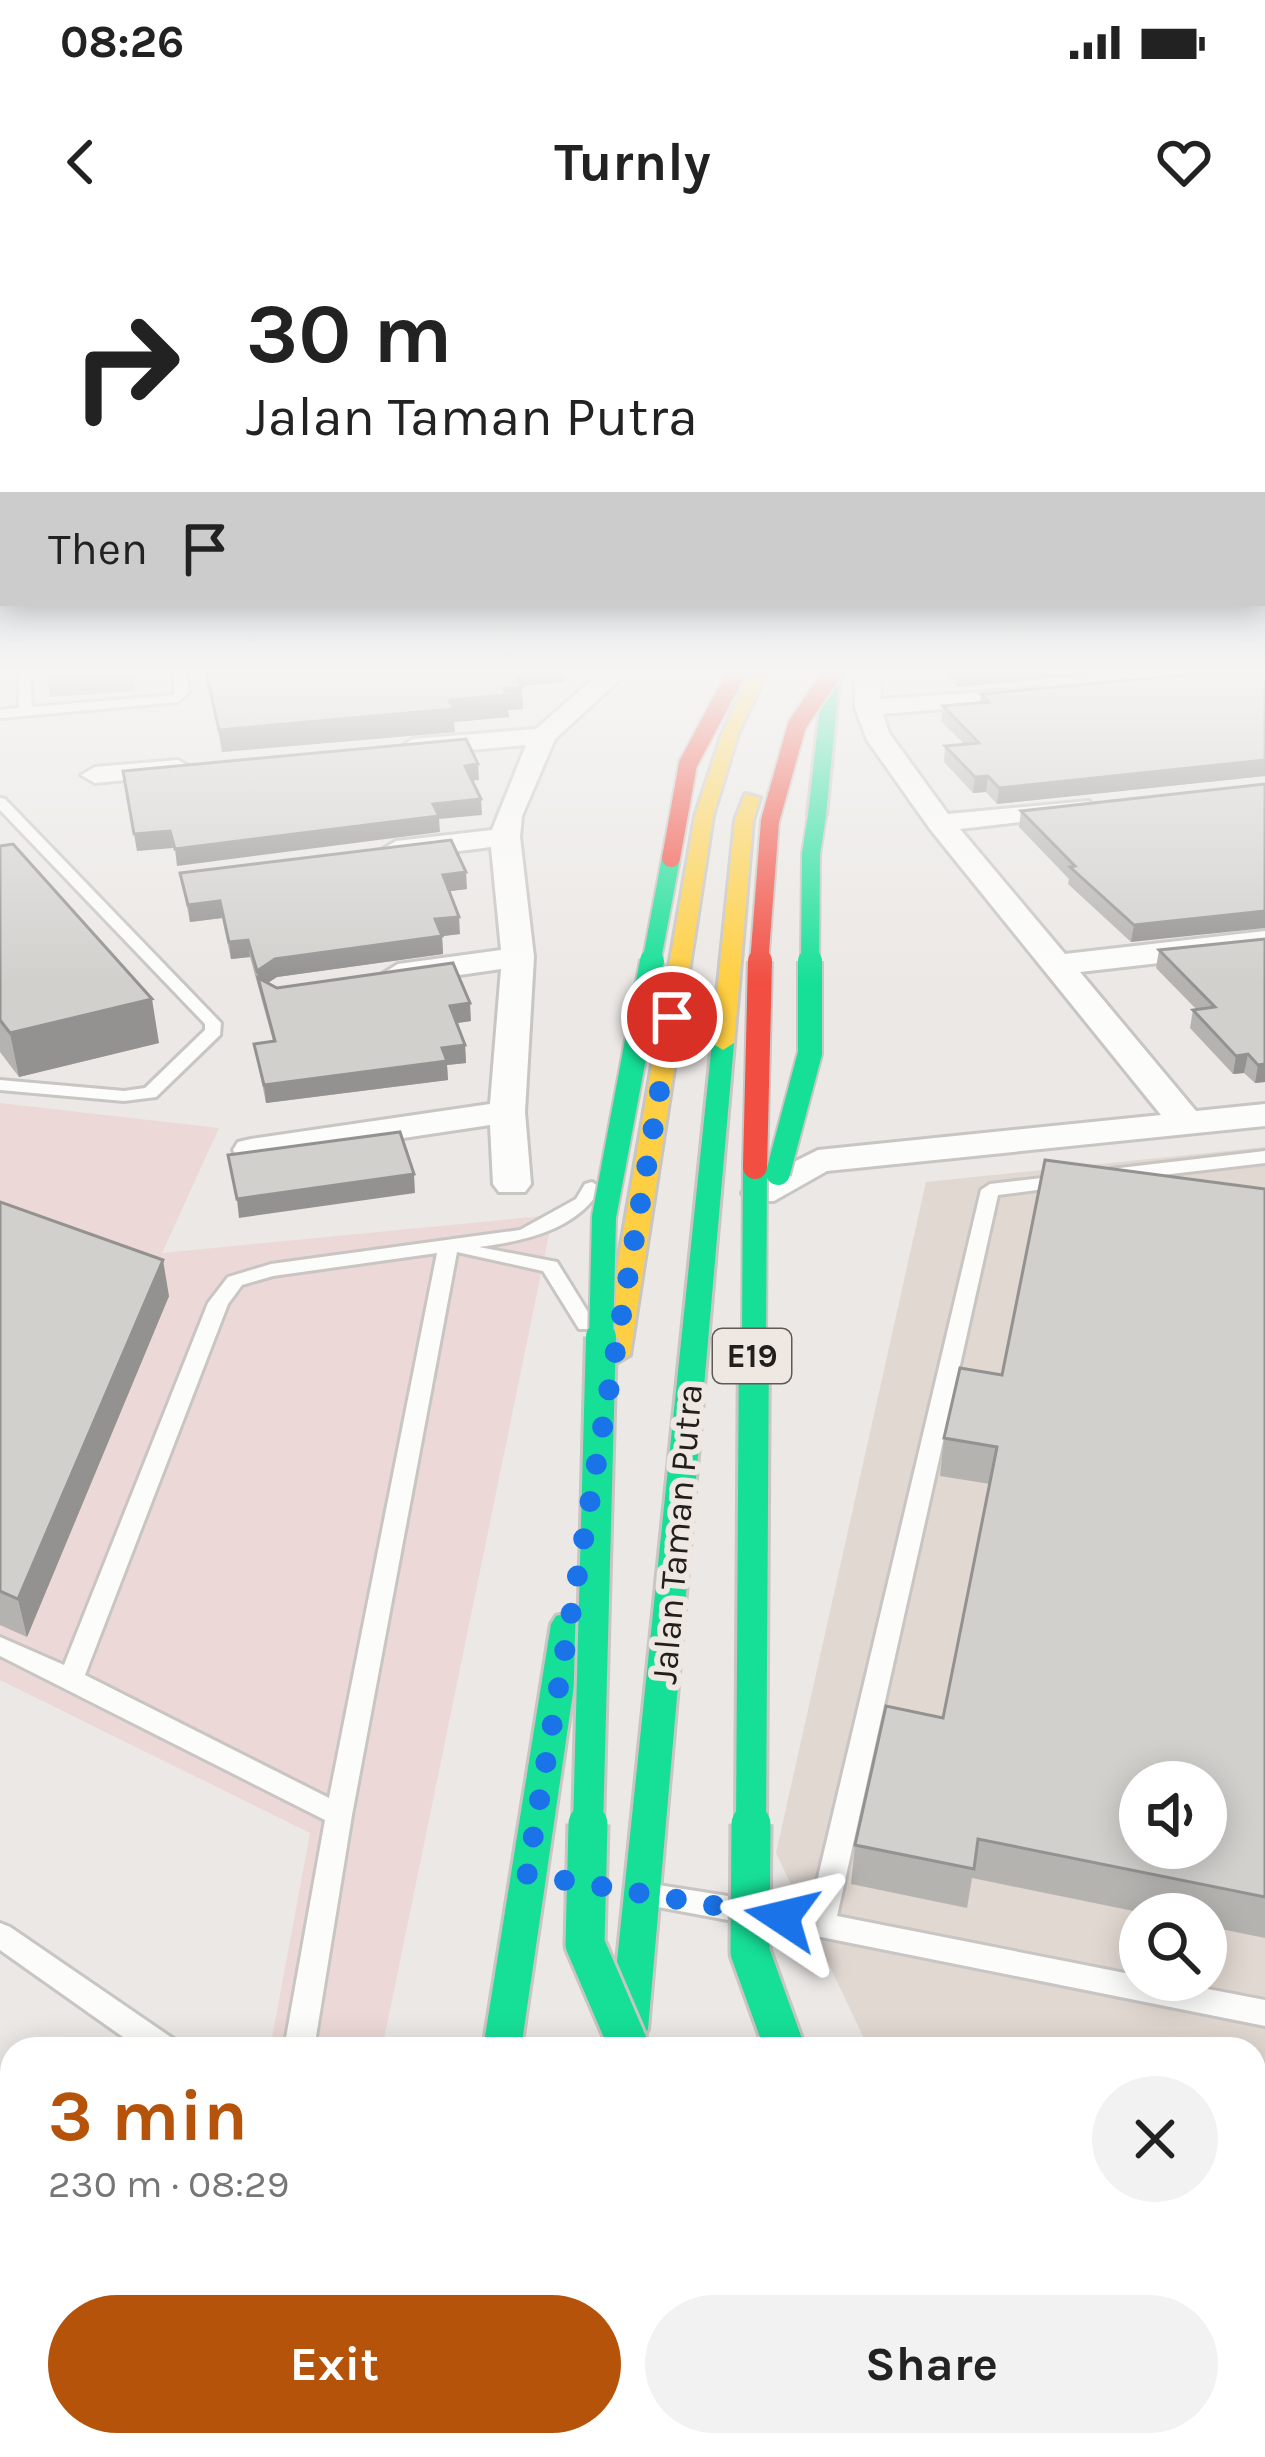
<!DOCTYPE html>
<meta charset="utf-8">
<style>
:root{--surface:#fff;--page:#f2f2f2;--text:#222;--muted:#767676;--accent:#b45309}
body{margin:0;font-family:Karla,sans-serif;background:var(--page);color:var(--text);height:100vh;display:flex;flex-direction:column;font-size:45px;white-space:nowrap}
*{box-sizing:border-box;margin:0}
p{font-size:39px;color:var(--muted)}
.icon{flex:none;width:66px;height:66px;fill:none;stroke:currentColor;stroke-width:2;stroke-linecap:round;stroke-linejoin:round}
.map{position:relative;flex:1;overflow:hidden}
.panel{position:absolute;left:0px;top:1797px;width:1266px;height:420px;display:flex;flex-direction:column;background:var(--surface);border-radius:36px 36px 0 0;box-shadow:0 6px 30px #0003}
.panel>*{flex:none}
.hud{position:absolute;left:0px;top:0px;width:1266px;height:366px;box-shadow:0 6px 30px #0003;background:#fff;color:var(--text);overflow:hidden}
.fabs{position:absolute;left:1119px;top:1521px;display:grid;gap:24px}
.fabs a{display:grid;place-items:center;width:108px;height:108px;border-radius:50%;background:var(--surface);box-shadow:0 6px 30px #0003;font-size:60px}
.pin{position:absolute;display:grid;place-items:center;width:102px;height:102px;color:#fff;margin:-51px;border:6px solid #fff;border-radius:50%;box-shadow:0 3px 12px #0007}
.me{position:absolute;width:132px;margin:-66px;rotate:280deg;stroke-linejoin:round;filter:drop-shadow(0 0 9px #0008)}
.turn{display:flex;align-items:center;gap:42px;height:252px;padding:0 48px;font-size:54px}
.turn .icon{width:156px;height:156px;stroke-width:2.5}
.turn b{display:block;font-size:84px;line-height:102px}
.then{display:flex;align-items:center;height:114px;padding:0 48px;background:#0003;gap:24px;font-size:45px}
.round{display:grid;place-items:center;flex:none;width:126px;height:126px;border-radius:63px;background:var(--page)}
.summary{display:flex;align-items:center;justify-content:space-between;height:204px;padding:0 48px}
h1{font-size:72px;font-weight:700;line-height:90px;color:var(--accent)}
.cta{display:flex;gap:24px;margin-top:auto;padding:24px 48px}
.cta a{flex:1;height:138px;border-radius:72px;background:var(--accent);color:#fff;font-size:48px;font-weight:700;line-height:138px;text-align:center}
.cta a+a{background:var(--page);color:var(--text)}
.status{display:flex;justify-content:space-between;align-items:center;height:84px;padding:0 60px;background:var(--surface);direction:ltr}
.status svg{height:33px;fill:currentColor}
header{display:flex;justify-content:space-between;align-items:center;height:156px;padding:0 48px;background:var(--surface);font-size:54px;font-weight:700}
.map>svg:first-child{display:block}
</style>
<div class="status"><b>08:26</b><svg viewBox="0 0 49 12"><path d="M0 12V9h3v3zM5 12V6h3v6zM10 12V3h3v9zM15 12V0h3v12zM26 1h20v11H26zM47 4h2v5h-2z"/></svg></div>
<header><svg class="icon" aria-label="back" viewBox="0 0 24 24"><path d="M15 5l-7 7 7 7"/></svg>Turnly<svg class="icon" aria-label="heart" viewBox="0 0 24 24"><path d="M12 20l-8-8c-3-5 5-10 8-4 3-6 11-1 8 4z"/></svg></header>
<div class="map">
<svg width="1265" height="2217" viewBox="0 0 1265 2217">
<rect width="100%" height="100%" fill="#ebe8e5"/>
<path fill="#e1d8d1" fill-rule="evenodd" d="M1265 907V2217H1108L1098 2205H1254V1809H869L776 1613 926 942ZM1140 1542H1206V1608H1140ZM1140 1674H1206V1740H1140Z"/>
<polygon fill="#ecd9d7" points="0,863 219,888 162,1013 553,975 382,1809 270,1809 310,1593 0,1440"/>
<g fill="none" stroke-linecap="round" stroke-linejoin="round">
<g stroke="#c8c5c3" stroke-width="6">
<g id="lane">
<polygon points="18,432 30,432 32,467 174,455 174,432 186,432 189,452 178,462 0,478 0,470 19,468"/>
<polygon points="0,558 5,559 221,783 220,795 156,857 124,861 0,850 0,840 124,851 145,848 205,790 205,784 0,570"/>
<polygon points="1265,911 1265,923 1111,941 1102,935 1111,929"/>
<polygon points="1068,935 1077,941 1075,945 998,955 837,1676 1140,1736 1140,1740 1161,1740 1265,1760 1265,1786 771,1687 761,1683 757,1675 761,1667 771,1663 810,1671 981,950 990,944"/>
<path d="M592 942 601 948C577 990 524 1001 479 1007L557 1022 596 1085 593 1089H579L543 1031 457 1012 352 1575 314 1809H284L325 1580 0 1416V1397L64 1425 208 1063 228 1037 271 1024 520 990 576 959 585 944ZM437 1013 329 1558 85 1435 228 1064 242 1045 273 1036Z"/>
<polygon points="658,1645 728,1656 738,1660 742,1668 738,1676 728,1680 658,1667 648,1664 644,1656 648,1648"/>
<polygon points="0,1683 10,1687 175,1800 179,1809 140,1809 0,1710"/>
</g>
</g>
<g stroke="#c8c5c3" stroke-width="6">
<g id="street">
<polygon points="601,432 628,432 555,499 522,576 520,597 534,717 525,872 531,944 525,952 499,952 493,944 490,885 251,921 238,918 233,910 238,902 251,899 490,864 501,729 398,744 382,734 398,724 501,710 491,607 396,619 381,610 396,601 492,590 526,505 413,515 400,507 413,499 536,489"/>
<polygon points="855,432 879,432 881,459 1043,448 1047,453 1034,461 883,474 889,493 948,574 1089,561 1093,567 1079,575 960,589 1065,714 1265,691 1265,711 1080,732 1196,871 1265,864 1265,886 827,931 774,961 748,961 742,953 748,945 818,910 1161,875 930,589 867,500 855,468"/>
<polygon points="178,520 192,528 188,534 95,543 81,535 95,527"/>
<polygon points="206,2205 276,2205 273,2217 203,2217"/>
</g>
</g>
<g stroke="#c8c5c3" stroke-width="6">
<g id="fast">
<polygon points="824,432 840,432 826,575 817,580 808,575"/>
<polygon points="723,796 734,803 648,1789 642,1801 629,1806 616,1801 610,1789 712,803"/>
<polygon points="567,1373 578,1376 583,1384 521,1809 483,1809 551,1384 556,1376"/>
<polygon points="788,2205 834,2205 839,2217 793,2217"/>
<polygon points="972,2205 1019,2205 1024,2217 977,2217"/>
</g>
</g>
<g stroke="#c8c5c3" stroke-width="6">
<g id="slow">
<polygon points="751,432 767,432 738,494 713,576 630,1115 616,1123 602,1115 695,576 722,494"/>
<polygon points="745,554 760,558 753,580 734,803 723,810 712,803 735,580"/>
<polygon points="422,2205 466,2205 466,2217 420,2217"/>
</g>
</g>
<g stroke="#c8c5c3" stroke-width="6">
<polygon id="jam" points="564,2205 608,2205 607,2217 561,2217"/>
</g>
<use href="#lane" fill="#fcfcfb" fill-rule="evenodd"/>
<use href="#street" fill="#fcfcfb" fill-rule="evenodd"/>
<use href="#fast" fill="#16e098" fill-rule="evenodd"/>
<use href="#slow" fill="#ffcf43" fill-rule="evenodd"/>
<use href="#jam" fill="#f24e42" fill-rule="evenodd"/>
<g stroke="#c8c5c3" stroke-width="22" stroke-linecap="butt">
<g id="fast-bridge-far3">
<polyline points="651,724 671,618"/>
<polyline points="810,724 811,614 817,575"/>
</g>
</g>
<g stroke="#c8c5c3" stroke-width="28" stroke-linecap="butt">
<g id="fast-bridge-far2">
<polyline points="778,933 810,813 810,721"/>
<polyline points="601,1100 604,977 652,721"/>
<polyline points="754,1100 755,927"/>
</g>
</g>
<g stroke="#c8c5c3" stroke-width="36" stroke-linecap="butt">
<g id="fast-bridge-far1">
<polyline points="588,1587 601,1097"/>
<polyline points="751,1587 754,1097"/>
</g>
</g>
<g stroke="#c8c5c3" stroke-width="45" stroke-linecap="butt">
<g id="fast-bridge">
<polyline points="588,1584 585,1704 630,1809"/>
<polyline points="751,1584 750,1712 785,1809"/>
</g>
</g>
<g stroke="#c8c5c3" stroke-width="22" stroke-linecap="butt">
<g id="jam-bridge-far1">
<polyline points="671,618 688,524 737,432"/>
<polyline points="759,724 770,581 797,485 833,432"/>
</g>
</g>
<g stroke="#c8c5c3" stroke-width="28" stroke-linecap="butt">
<polyline id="jam-bridge" points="755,927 760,721"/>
</g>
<use href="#fast-bridge-far3" stroke="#16e098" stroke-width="18"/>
<use href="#fast-bridge-far2" stroke="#16e098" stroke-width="24"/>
<use href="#fast-bridge-far1" stroke="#16e098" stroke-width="30"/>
<use href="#fast-bridge" stroke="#16e098" stroke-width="39"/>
<use href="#jam-bridge-far1" stroke="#f24e42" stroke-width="18"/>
<use href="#jam-bridge" stroke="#f24e42" stroke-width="24"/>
</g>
<g fill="#b5b3b0">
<polygon points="46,432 135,432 135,451 50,457"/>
<polygon points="206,432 565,442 521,446 523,469 508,470 509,477 454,482 455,492 222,512"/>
<polygon points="941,432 1117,432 957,447"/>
<polygon points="1265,432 1265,536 997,564 986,552 973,553 944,522 945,506 964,504 941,481 943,466 980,462 981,454"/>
<polygon points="1265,544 1131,702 1068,644 1069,639 1019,587 1021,571"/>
<polygon points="0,606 159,803 19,837 0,812"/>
<polygon points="180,633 467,649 449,651 460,694 442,696 443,714 277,737 268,743 277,748 471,781 457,783 465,805 466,823 447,825 448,840 266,863 254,804 273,801 250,717 231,719 222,678 190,682"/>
<polygon points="1265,699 1265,842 1255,843 1244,833 1233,834 1190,788 1193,770 1196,769 1156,728 1159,710"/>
<polygon points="1265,949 1265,1698 1206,1686 1206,1674 1148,1674 972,1638 967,1668 851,1644 855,1605 943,1478 990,1244 940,1236 944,1198 1002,1135"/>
<polygon points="0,962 169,1056 27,1397 0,1385"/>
</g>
<g fill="#939290">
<polygon points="509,432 565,432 565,442 509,447"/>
<polygon points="958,432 1117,432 957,447"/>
<polygon points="522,447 523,469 508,470 509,477 454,482 455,492 222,512 219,490 449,460 504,449"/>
<polygon points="1265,520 1265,536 997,564 999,548"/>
<polygon points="478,524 479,540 466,541 465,526"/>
<polygon points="988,536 986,552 973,553 975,537"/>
<polygon points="481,559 482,575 439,579 440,592 177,626 175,609 433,564"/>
<polygon points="170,591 173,608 137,611 134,594"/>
<polygon points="466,632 467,649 444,652 443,635"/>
<polygon points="220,661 222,678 190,682 188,665"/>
<polygon points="1265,671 1265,688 1131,702 1134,685"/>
<polygon points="459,677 460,694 436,697 435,679"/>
<polygon points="442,696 443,714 277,737 261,747 258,738 259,748 257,731 275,719"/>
<polygon points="248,700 250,717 231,719 229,702"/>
<polygon points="152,759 159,803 19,837 10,793"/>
<polygon points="470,763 471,781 451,784 450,766"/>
<polygon points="465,805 466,823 447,825 448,840 266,863 264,845 442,808"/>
<polygon points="1248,814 1244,833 1233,834 1236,816"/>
<polygon points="1265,824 1265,842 1255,843 1258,825"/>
<polygon points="414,934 415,953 239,978 237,959"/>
<polygon points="163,1020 169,1056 27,1397 18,1359"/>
<polygon points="135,2205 146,2205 143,2217 132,2217"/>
</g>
<g fill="#d2d0cd" stroke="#939290" stroke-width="3" fill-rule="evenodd">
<polygon points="206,432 513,432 522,447 504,449 508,455 449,460 454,469 219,490"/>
<polygon points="1215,432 1265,432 1265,520 999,548 988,536 975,537 945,506 979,503 943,466 989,462 981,454"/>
<polygon points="466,499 478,524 465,526 481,559 433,564 439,576 175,609 170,591 134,594 123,531"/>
<polygon points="1265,544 1265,671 1134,685 1070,627 1075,626 1021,571"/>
<polygon points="451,600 466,632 443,635 459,677 435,679 442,696 275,719 257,731 248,700 229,702 220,661 188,665 180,633"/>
<polygon points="13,604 152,759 10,793 0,780 0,606"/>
<polygon points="1265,699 1265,824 1258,825 1248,814 1236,816 1193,770 1215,767 1159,710"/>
<polygon points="453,723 470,763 450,766 465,805 442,808 447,821 264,845 254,804 275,801 258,738 277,748"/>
<polygon points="400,892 414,934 237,959 228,915"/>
<path d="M1045 920 1265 949V1657L978 1599 974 1629 855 1605 886 1466 943 1478 997 1207 944 1198 960 1128 1002 1135ZM1140 1542H1206V1608H1140Z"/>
<polygon points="0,962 163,1020 18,1359 0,1351"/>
<polygon points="0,2002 12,2003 12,2205 135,2205 132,2217 0,2217"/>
</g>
<linearGradient id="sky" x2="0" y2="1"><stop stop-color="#92b0c7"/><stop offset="0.58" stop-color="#f6f5f3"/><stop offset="1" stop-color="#f6f5f3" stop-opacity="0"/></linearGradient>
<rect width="1265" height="743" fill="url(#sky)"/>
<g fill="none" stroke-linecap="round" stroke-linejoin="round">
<polyline stroke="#1a73e8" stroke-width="21" stroke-dasharray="0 37.8" points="672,777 527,1634 782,1677"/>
</g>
<g text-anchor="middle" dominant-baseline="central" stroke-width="12" stroke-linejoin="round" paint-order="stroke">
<rect fill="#eee7e2" stroke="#5e5a57" stroke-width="3" x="713" y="1089" width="78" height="54" rx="9"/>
<g font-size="33" font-weight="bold" fill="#211e1c">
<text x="752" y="1116">E19</text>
</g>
<g font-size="36" fill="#211e1c" stroke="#eee7e2">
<text transform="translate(677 1294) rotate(-85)">Jalan Taman Putra</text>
</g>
</g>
</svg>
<div class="fabs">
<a><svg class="icon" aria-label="sound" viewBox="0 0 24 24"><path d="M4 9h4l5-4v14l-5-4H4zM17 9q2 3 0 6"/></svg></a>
<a><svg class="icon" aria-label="search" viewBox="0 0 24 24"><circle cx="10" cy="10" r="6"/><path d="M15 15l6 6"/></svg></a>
</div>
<div class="pin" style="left:672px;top:777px;background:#d93025"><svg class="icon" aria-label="arrive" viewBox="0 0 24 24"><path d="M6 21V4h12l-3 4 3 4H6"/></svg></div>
<svg class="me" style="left:782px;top:1677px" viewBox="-20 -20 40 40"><path d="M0-17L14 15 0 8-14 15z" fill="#1a73e8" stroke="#fff" stroke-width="4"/></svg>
<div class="hud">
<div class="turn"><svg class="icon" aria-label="right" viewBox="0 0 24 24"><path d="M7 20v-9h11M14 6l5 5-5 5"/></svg><div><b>30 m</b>Jalan Taman Putra</div></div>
<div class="then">Then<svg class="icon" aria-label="arrive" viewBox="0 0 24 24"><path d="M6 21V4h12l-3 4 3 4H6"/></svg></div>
</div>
<section class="panel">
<div class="summary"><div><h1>3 min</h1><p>230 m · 08:29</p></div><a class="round"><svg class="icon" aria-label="close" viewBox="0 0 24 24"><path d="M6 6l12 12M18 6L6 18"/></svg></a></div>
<div class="cta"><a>Exit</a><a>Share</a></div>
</section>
</div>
